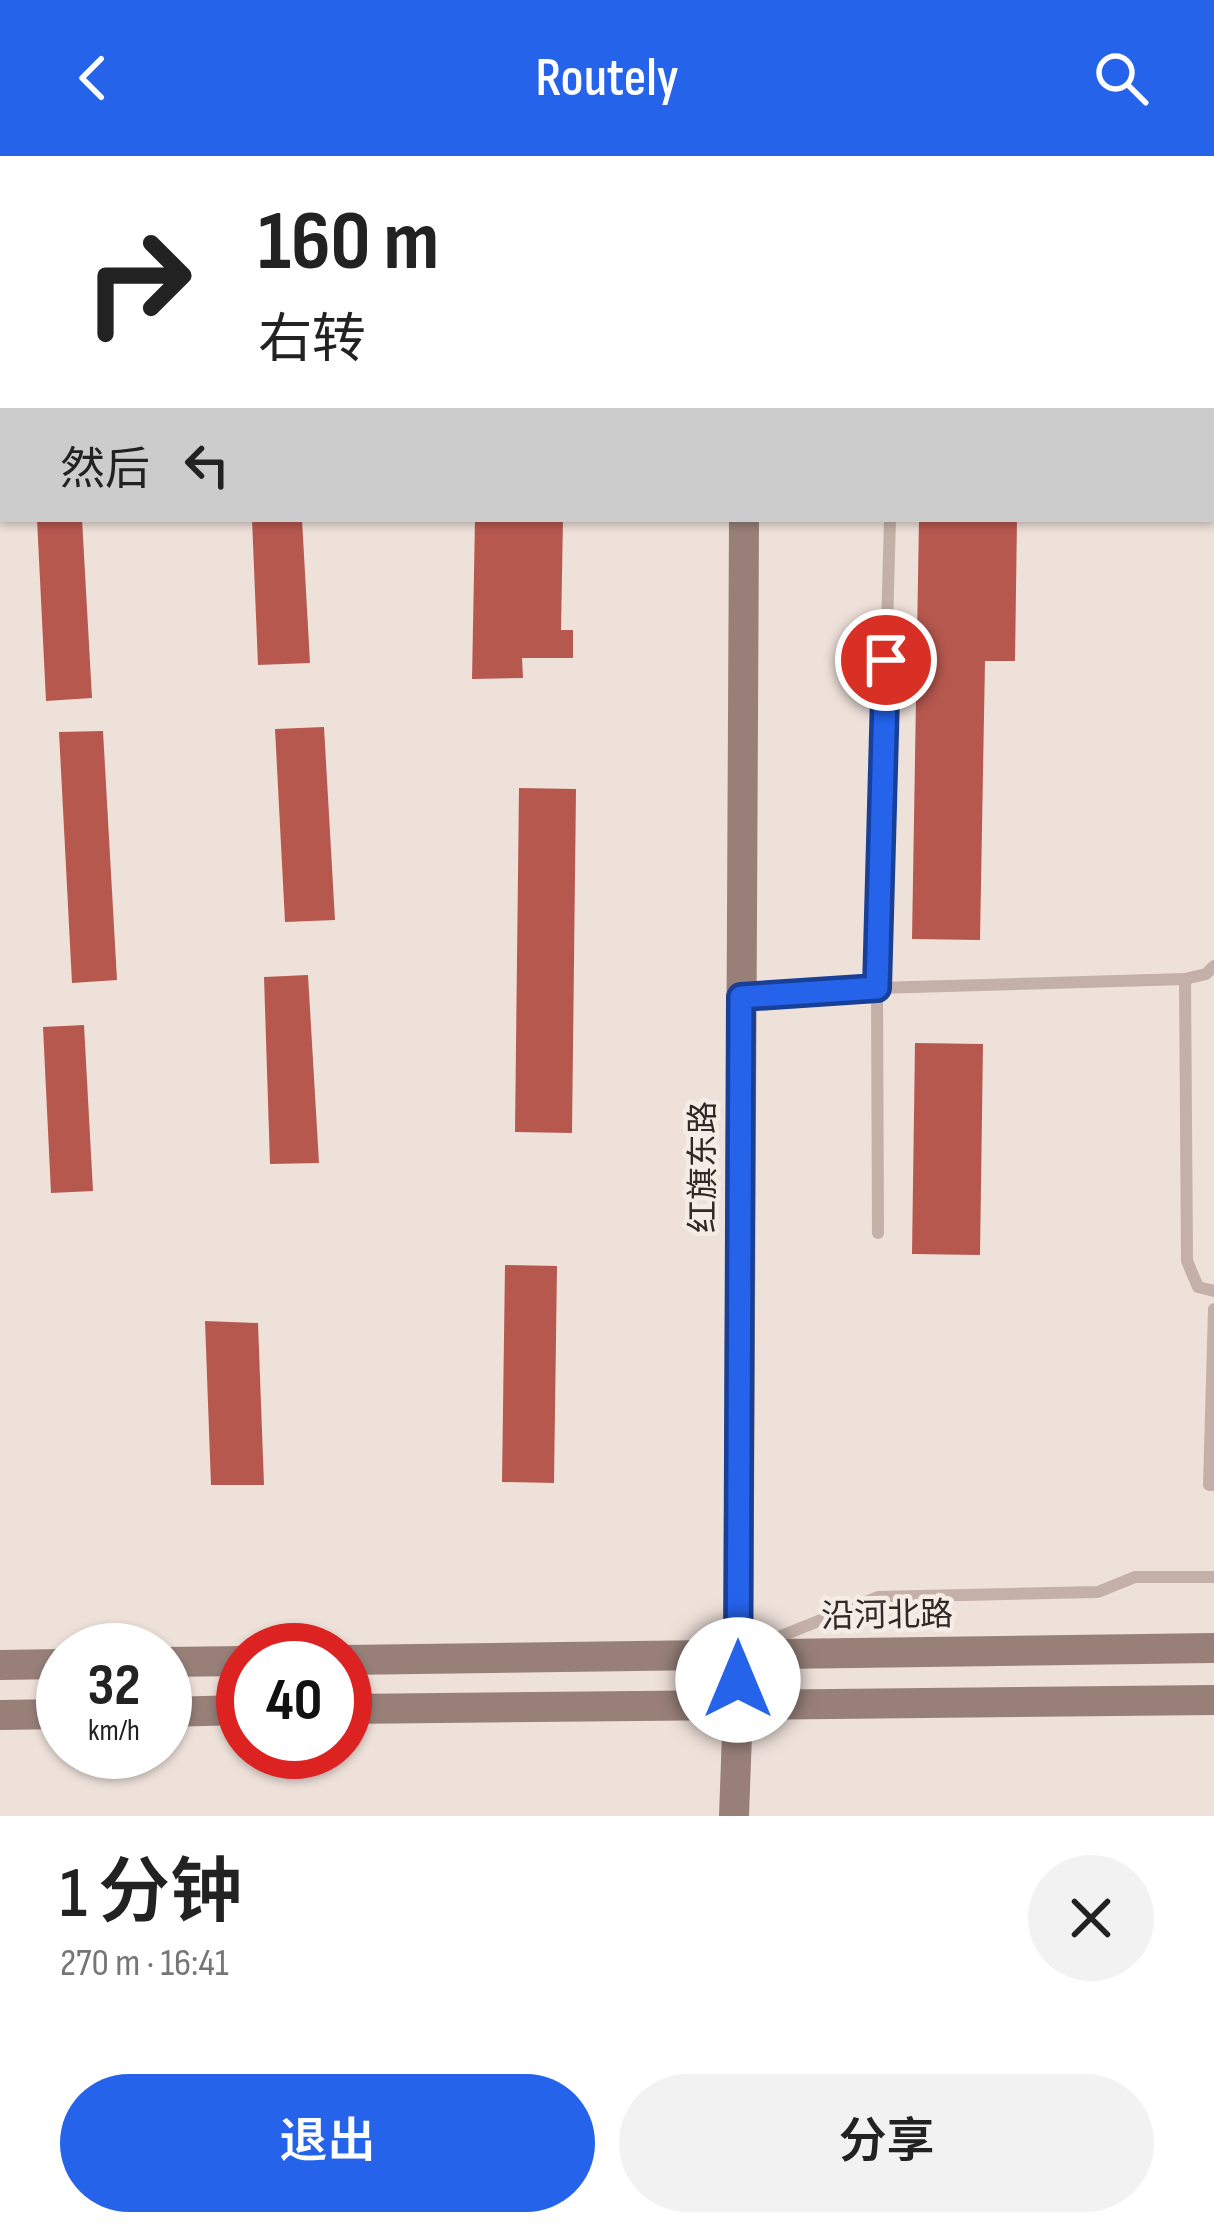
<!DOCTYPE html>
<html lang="zh">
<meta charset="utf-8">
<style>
:root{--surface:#fff;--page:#f2f2f2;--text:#222;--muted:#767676;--accent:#2563eb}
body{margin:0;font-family:"Sofia Sans Condensed","Noto Sans SC",sans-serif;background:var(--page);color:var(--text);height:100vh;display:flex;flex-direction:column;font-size:45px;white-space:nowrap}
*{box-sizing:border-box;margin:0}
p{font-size:39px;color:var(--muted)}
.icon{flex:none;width:66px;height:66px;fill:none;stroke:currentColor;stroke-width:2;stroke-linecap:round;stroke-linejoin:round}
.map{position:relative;height:1660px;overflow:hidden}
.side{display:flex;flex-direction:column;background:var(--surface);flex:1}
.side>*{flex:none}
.hud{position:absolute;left:0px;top:0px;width:1215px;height:366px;box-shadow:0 3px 9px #0004;background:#fff;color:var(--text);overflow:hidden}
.speed{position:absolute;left:36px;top:1467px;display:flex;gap:24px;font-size:60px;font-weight:700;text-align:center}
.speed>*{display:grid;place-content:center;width:156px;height:156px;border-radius:50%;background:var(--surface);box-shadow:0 3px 9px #0004;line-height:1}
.speed small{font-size:30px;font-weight:400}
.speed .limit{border:18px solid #d22;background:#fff;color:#111}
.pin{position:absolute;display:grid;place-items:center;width:102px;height:102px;color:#fff;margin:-51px;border:6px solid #fff;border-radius:50%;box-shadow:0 3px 12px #0007}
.me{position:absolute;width:132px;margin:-66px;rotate:0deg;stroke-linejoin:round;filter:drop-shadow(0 0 9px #0008)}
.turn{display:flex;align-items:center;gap:42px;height:252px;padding:0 60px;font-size:54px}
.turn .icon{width:156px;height:156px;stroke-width:2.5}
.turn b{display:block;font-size:84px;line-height:102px}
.then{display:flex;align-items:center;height:114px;padding:0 60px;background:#0003;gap:24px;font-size:45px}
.round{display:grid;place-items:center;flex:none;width:126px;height:126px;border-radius:63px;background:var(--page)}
.summary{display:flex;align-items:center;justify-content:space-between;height:204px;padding:0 60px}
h1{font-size:72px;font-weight:600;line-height:90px}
.primary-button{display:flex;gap:24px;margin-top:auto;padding:24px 60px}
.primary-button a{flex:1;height:138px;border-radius:72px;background:var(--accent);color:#fff;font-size:48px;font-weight:600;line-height:138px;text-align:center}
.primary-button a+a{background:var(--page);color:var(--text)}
header{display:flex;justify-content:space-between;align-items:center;height:156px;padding:0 60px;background:var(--accent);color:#fff;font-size:54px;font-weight:600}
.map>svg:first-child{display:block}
</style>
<header><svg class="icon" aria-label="back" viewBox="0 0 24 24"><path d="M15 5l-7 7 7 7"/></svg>Routely<svg class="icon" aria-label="search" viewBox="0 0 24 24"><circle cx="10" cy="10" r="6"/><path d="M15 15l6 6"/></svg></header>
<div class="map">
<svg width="1214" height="1660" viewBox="0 0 1214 1660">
<rect width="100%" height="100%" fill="#eee1da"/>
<g fill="#b7584f">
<polygon points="37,363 82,363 92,542 46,545"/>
<polygon points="252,363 302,363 310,507 258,509"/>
<polygon points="475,363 563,363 561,474 573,474 573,502 522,502 523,522 472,523"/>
<polygon points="919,363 1017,363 1015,505 985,505 980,784 912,783"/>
<polygon points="324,571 335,764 285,766 275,573"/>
<polygon points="103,575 117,824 72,827 59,576"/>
<polygon points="519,632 576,633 572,977 515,976"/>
<polygon points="308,819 319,1007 270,1008 264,821"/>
<polygon points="84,869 93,1035 51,1037 43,871"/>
<polygon points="915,887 983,888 980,1099 912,1098"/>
<polygon points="505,1109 557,1110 554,1327 502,1326"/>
<polygon points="205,1165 258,1167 264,1329 211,1329"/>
</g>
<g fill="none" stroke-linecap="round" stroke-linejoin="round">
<g stroke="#c4b0a8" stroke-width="12">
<polyline points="895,1 895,0"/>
<polyline points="1185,823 1187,1105 1198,1131 1214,1135"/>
<polyline points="743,840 877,832 1185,823 1206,818 1214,810"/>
<polyline points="878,1077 877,832 890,363"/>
<polyline points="1214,1153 1209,1329 1214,1329"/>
<polyline points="759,1489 878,1441 1098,1436 1135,1421 1214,1421"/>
</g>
<g stroke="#c4b0a8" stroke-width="24">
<polyline points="0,148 3,148"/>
<polyline points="1212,192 1214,192"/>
</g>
<g stroke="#988079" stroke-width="30">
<polyline points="745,3 745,0"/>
<polyline points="345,1504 1214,1492"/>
<polyline points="165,1506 243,1505"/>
<polyline points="0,1509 63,1508"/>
<polyline points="345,1553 1214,1544"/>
<polyline points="165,1556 243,1554"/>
<polyline points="0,1559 63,1558"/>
<polyline points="734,1660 738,1550 744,363"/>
</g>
</g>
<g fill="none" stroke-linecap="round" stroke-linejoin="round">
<g stroke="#184099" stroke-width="30">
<polyline id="route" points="738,1524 741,841 877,832 886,504"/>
</g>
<use href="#route" stroke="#2563eb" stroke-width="21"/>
</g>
<g text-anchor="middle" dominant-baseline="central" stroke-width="9" stroke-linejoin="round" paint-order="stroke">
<g font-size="33" fill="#322927" stroke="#f6ece6">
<text transform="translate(704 1011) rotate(-90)">红旗东路</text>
<text transform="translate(887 1460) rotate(-1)">沿河北路</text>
</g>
</g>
</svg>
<div class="speed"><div>32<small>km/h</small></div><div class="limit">40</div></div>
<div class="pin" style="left:886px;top:504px;background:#d93025"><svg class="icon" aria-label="arrive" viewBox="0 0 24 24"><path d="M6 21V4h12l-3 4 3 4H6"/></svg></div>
<svg class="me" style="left:738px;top:1524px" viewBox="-20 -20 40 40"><circle r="19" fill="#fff"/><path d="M0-13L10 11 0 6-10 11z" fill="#2563eb"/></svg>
<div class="hud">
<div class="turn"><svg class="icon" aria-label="right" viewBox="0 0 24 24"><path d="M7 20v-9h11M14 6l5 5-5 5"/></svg><div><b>160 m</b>右转</div></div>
<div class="then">然后<svg class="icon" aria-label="left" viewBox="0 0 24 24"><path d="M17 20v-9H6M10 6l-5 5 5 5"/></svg></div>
</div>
</div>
<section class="side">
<div class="summary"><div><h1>1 分钟</h1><p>270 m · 16:41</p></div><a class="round"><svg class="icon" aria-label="close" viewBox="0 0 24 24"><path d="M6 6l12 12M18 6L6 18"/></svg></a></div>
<div class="primary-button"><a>退出</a><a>分享</a></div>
</section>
